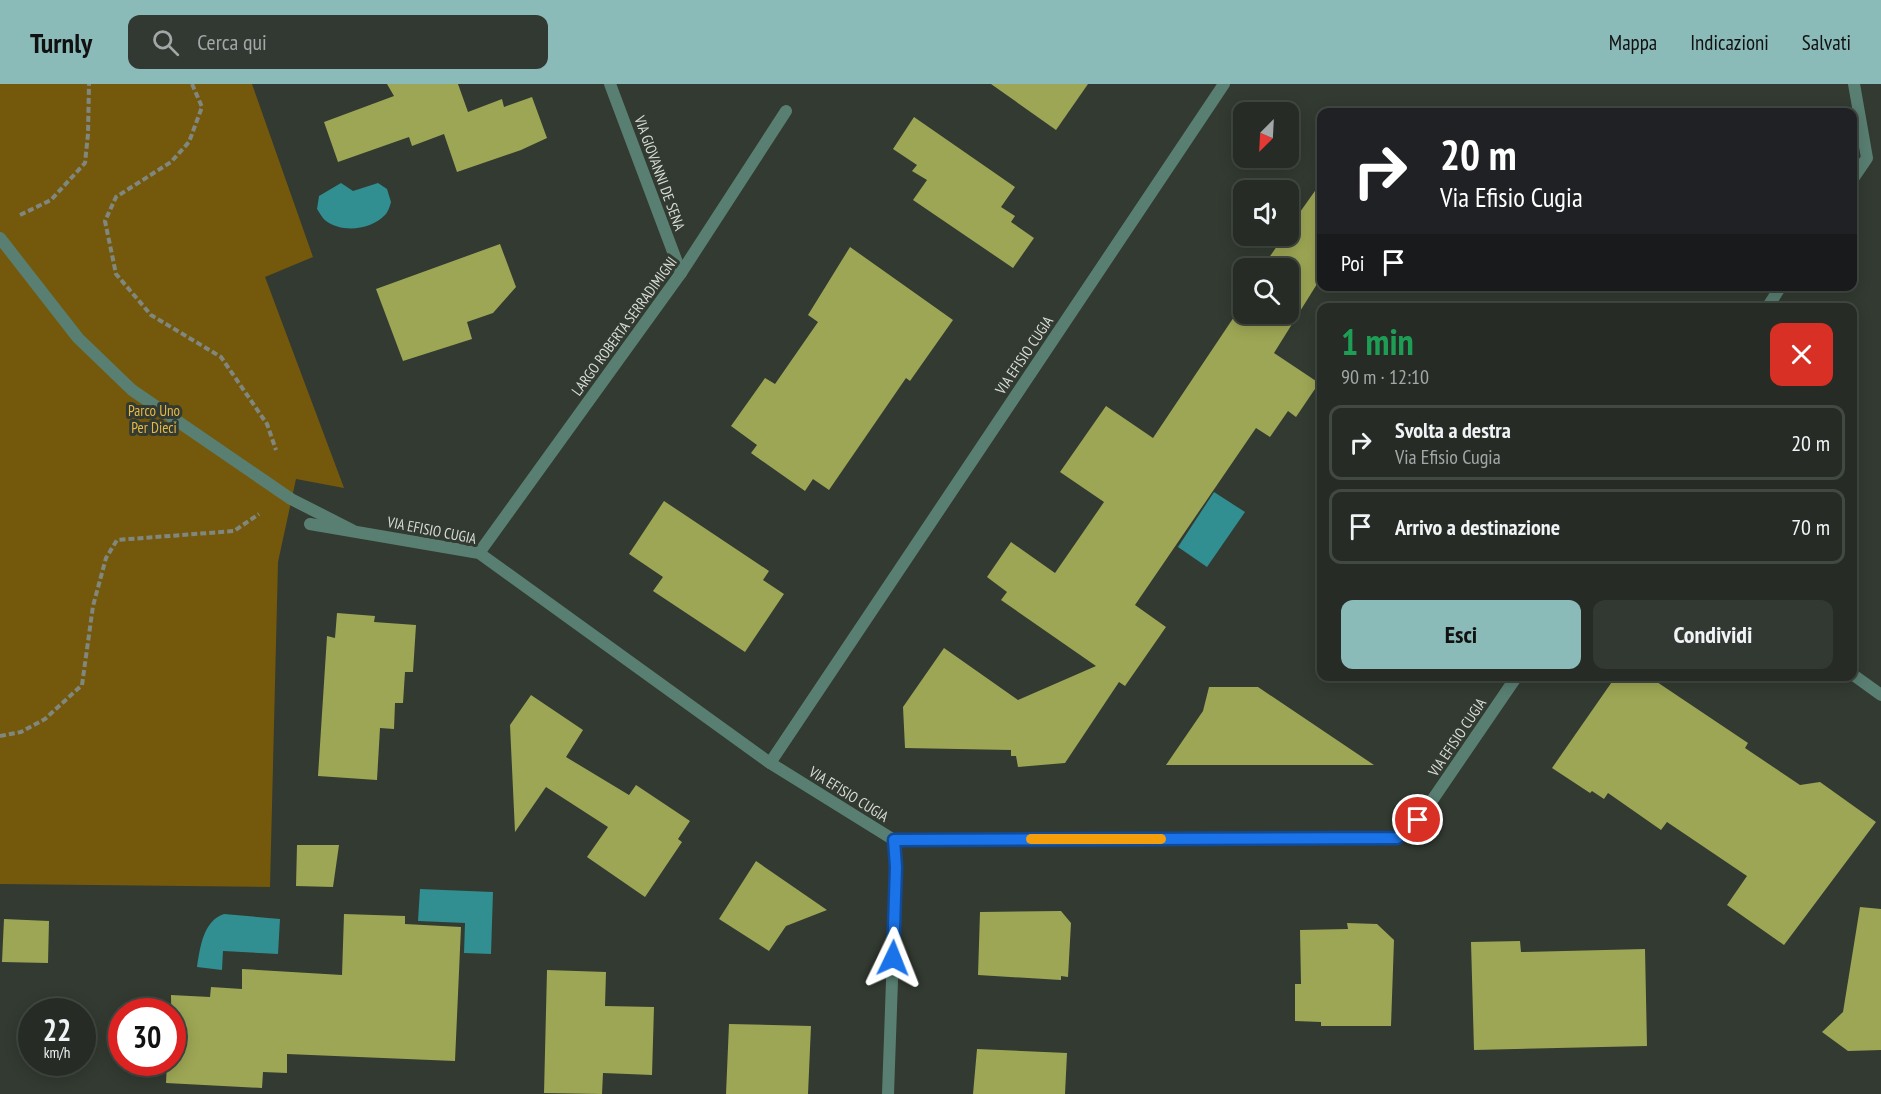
<!DOCTYPE html>
<html lang="it">
<meta charset="utf-8">
<style>
:root{--surface:#262c25;--page:#323832;--text:#f1f3f6;--muted:#a4a7a7;--line:#424842;--accent:#8bbbb9}
body{margin:0;font-family:"PT Sans Narrow",sans-serif;background:var(--page);color:var(--text);height:100vh;display:flex;flex-direction:column;font-size:22px;white-space:nowrap}
*{box-sizing:border-box;margin:0}
p{font-size:20px;color:var(--muted)}
.icon{flex:none;width:33px;height:33px;fill:none;stroke:currentColor;stroke-width:2;stroke-linecap:round;stroke-linejoin:round}
.map{position:relative;flex:1;overflow:hidden}
.drawer{position:absolute;left:1317px;top:219px;width:540px;height:378px;display:flex;flex-direction:column;background:var(--surface);border-radius:12px;box-shadow:0 3px 15px #0003,0 0 0 2px var(--line)}
.drawer>*{flex:none}
.guide{position:absolute;left:1317px;top:24px;width:540px;height:183px;border-radius:12px;box-shadow:0 3px 15px #0003,0 0 0 2px var(--line);background:#202124;color:#fff;overflow:hidden}
.needle{width:39px;rotate:204deg}
.buttons{position:absolute;left:1233px;top:18px;display:grid;gap:12px}
.buttons a{display:grid;place-items:center;width:66px;height:66px;border-radius:12px;background:var(--surface);box-shadow:0 3px 15px #0003,0 0 0 2px var(--line);font-size:30px}
.speed{position:absolute;left:18px;top:914px;display:flex;gap:12px;font-size:30px;font-weight:700;text-align:center}
.speed>*{display:grid;place-content:center;width:78px;height:78px;border-radius:50%;background:var(--surface);box-shadow:0 3px 15px #0003,0 0 0 2px var(--line);line-height:1}
.speed small{font-size:15px;font-weight:400}
.speed .limit{border:9px solid #d22;background:#fff;color:#111}
.pin{position:absolute;display:grid;place-items:center;width:51px;height:51px;color:#fff;margin:-26px;border:3px solid #fff;border-radius:50%;box-shadow:0 2px 6px #0007}
.me{position:absolute;width:66px;margin:-33px;rotate:2deg;stroke-linejoin:round;filter:drop-shadow(0 0 4px #0008)}
.turn{display:flex;align-items:center;gap:21px;height:126px;padding:0 24px;font-size:27px}
.turn .icon{width:78px;height:78px;stroke-width:2.5}
.turn b{display:block;font-size:42px;line-height:51px}
.then{display:flex;align-items:center;height:57px;padding:0 24px;background:#0003;gap:12px;font-size:22px}
.round{display:grid;place-items:center;flex:none;width:63px;height:63px;border-radius:12px;background:var(--page)}
.head{display:flex;align-items:center;justify-content:space-between;height:102px;padding:0 24px}
h1{font-size:36px;font-weight:700;line-height:45px;color:#1e9e55}
.primary-button{display:flex;gap:12px;margin-top:auto;padding:12px 24px}
.primary-button a{flex:1;height:69px;border-radius:12px;background:var(--accent);color:#111;font-size:24px;font-weight:700;line-height:69px;text-align:center}
.primary-button a+a{background:var(--page);color:var(--text)}
ul{padding:0;list-style:none}
li{display:flex;align-items:center;gap:18px;height:75px;margin:0 12px 9px;padding:0 12px;border:3px solid var(--line);border-radius:12px}
li div{flex:1}
li b{display:block;font-size:22px}
li em{font-style:normal}
header{display:flex;align-items:center;gap:36px;box-sizing:border-box;height:84px;padding:0 30px;background:var(--accent);color:#111}
header strong{font-size:28px}
nav{display:flex;gap:33px;margin-inline-start:auto;font-size:21px}
.search{width:420px;height:54px;background:var(--page);display:flex;align-items:center;gap:15px;box-sizing:border-box;padding:0 21px;border-radius:12px;color:var(--muted);font-size:22px}
.map>svg:first-child{display:block}
</style>
<header>
<strong>Turnly</strong>
<div class="search"><svg class="icon" aria-label="search" viewBox="0 0 24 24"><circle cx="10" cy="10" r="6"/><path d="M15 15l6 6"/></svg>Cerca qui</div>
<nav><a>Mappa</a><a>Indicazioni</a><a>Salvati</a></nav>
</header>
<div class="map">
<svg width="1881" height="1010" viewBox="0 0 1881 1010">
<rect width="100%" height="100%" fill="#323a31"/>
<polygon fill="#74590c" points="0,0 252,0 313,173 265,193 344,404 296,395 278,478 270,803 0,800"/>
<g fill="#318e91">
<path d="M341 99 353 107 378 99 387 105 391 118C390 122 388 128 385 131 371 146 342 149 326 137 322 134 320 129 317 125L319 112Z"/>
<polygon points="1214,408 1245,428 1207,483 1178,463"/>
<polygon points="420,805 493,808 491,870 464,869 465,839 418,837"/>
<path d="M224 830 280 835 278 870 223 867 222 886 197 883C200 864 203 837 224 830Z"/>
</g>
<g fill="#9da654">
<polygon points="387,0 458,0 468,28 502,15 504,23 532,13 547,54 521,66 457,88 444,50 412,62 409,53 338,78 324,38 394,12"/>
<polygon points="991,0 1088,0 1056,46"/>
<polygon points="914,33 1015,103 1001,123 1015,132 1011,138 1034,154 1013,184 913,116 927,96 912,87 917,81 893,65"/>
<polygon points="1322,97 1322,192 1274,269 1319,299 1296,333 1288,327 1270,353 1256,344 1135,521 1166,543 1125,602 1119,598 1065,679 1018,683 1016,672 1011,672 1011,666 905,664 903,623 944,564 1018,616 1096,582 1001,516 1007,508 987,493 1011,458 1055,489 1104,418 1060,388 1106,322 1153,354 1244,218 1244,230 1288,230 1288,184 1266,184 1269,180 1266,178 1284,152 1288,152 1288,145"/>
<polygon points="500,160 516,203 493,229 467,238 472,255 403,277 376,205"/>
<polygon points="850,163 953,236 910,297 906,294 829,406 813,395 805,407 751,369 757,361 731,342 765,294 775,300 818,238 808,231"/>
<polygon points="664,417 769,487 763,496 784,510 745,568 653,507 663,493 629,470"/>
<polygon points="337,529 375,532 374,538 416,541 413,588 405,588 403,619 395,619 394,645 380,644 377,696 318,692 327,552 335,554"/>
<polygon points="1616,592 1648,592 1748,659 1745,664 1800,701 1820,698 1876,738 1784,861 1727,821 1747,792 1667,738 1661,746 1608,709 1604,715 1592,707 1590,709 1552,684"/>
<polygon points="1209,603 1258,603 1374,681 1166,681 1203,627"/>
<polygon points="531,611 583,646 566,673 629,711 636,701 690,737 678,755 682,758 645,813 587,773 608,743 546,703 515,748 510,641"/>
<polygon points="297,761 339,761 333,803 296,802"/>
<polygon points="756,777 827,826 786,842 769,867 719,835"/>
<polygon points="1860,823 1881,825 1881,966 1848,967 1822,948 1843,928"/>
<polygon points="1061,827 1071,839 1068,893 1061,892 1061,896 978,891 980,828"/>
<polygon points="344,830 405,832 405,840 461,843 455,977 287,970 287,989 263,988 262,1004 166,999 167,978 172,978 171,911 210,913 211,903 242,905 242,885 342,891"/>
<polygon points="4,835 49,837 48,879 2,878"/>
<polygon points="1347,839 1377,840 1394,856 1391,942 1321,942 1321,938 1295,937 1295,900 1301,900 1300,846 1348,845"/>
<polygon points="1520,857 1521,868 1645,865 1647,962 1474,966 1471,858"/>
<polygon points="547,886 606,888 605,922 654,923 652,991 603,989 602,1010 544,1009"/>
<polygon points="729,940 811,942 808,1010 726,1010"/>
<polygon points="977,965 1067,969 1065,1010 973,1010"/>
</g>
<g fill="none" stroke-linecap="round" stroke-linejoin="round">
<g stroke="#80877f" stroke-width="4" stroke-dasharray="6 3" stroke-linecap="butt">
<polyline points="192,0 202,23 189,58 171,78 116,113 105,137 116,190 151,231 221,273 267,340 276,366"/>
<polyline points="20,131 51,116 85,79 88,50 89,0"/>
<polyline points="0,652 21,648 45,635 82,601 93,522 106,474 117,456 234,447 259,430"/>
</g>
<polyline stroke="#597f72" stroke-width="12" points="0,154 78,254 132,306 291,415 352,446"/>
<g stroke="#597f72" stroke-width="12">
<polyline points="610,0 681,189"/>
<polyline points="1852,96 1867,74 1854,0"/>
<polyline points="1767,224 1781,202"/>
<polyline points="310,440 479,469 770,679 894,756 1397,754 1418,737 1517,592"/>
<polyline points="479,469 681,189 786,27"/>
<polyline points="1852,590 1881,611"/>
<polyline points="770,679 1224,0"/>
<polyline points="888,1010 896,783 894,756"/>
</g>
</g>
<g fill="none" stroke-linecap="round" stroke-linejoin="round">
<g stroke="#114b97" stroke-width="15">
<polyline id="route" points="893,874 896,783 894,756 1397,754 1418,736"/>
</g>
<use href="#route" stroke="#1a73e8" stroke-width="10"/>
<polyline stroke="#f59e0b" stroke-width="10" points="1031,755 1161,755"/>
</g>
<g text-anchor="middle" dominant-baseline="central" stroke-width="6" stroke-linejoin="round" paint-order="stroke">
<g font-size="15" fill="#d7dcd6" stroke="#323a31">
<text transform="translate(660 89) rotate(70)">VIA GIOVANNI DE SENA</text>
<text transform="translate(624 242) rotate(-54)">LARGO ROBERTA SERRADIMIGNI</text>
<text transform="translate(1024 271) rotate(-56)">VIA EFISIO CUGIA</text>
<text transform="translate(432 446) rotate(11)">VIA EFISIO CUGIA</text>
<text transform="translate(1457 653) rotate(-56)">VIA EFISIO CUGIA</text>
<text transform="translate(849 710) rotate(32)">VIA EFISIO CUGIA</text>
</g>
<g font-size="15" fill="#e5b847" stroke="#323a31">
<text x="154" y="326">Parco Uno<tspan x="154" dy="17">Per Dieci</tspan></text>
</g>
</g>
</svg>
<div class="buttons">
<a><svg class="needle" viewBox="-14 -14 28 28"><path d="M0-13l5 13h-10z" fill="#e53935"/><path d="M0 13l5-13h-10z" fill="#a4a7a7"/></svg></a>
<a><svg class="icon" aria-label="sound" viewBox="0 0 24 24"><path d="M4 9h4l5-4v14l-5-4H4zM17 9q2 3 0 6"/></svg></a>
<a><svg class="icon" aria-label="search" viewBox="0 0 24 24"><circle cx="10" cy="10" r="6"/><path d="M15 15l6 6"/></svg></a>
</div>
<div class="speed"><div>22<small>km/h</small></div><div class="limit">30</div></div>
<div class="pin" style="left:1418px;top:736px;background:#d93025"><svg class="icon" aria-label="arrive" viewBox="0 0 24 24"><path d="M6 21V4h12l-3 4 3 4H6"/></svg></div>
<svg class="me" style="left:893px;top:874px" viewBox="-20 -20 40 40"><path d="M0-17L14 15 0 8-14 15z" fill="#1a73e8" stroke="#fff" stroke-width="4"/></svg>
<div class="guide">
<div class="turn"><svg class="icon" aria-label="right" viewBox="0 0 24 24"><path d="M7 20v-9h11M14 6l5 5-5 5"/></svg><div><b>20 m</b>Via Efisio Cugia</div></div>
<div class="then">Poi<svg class="icon" aria-label="arrive" viewBox="0 0 24 24"><path d="M6 21V4h12l-3 4 3 4H6"/></svg></div>
</div>
<section class="drawer">
<div class="head"><div><h1>1 min</h1><p>90 m · 12:10</p></div><a class="round" style="background:#d93025;color:#fff"><svg class="icon" aria-label="close" viewBox="0 0 24 24"><path d="M6 6l12 12M18 6L6 18"/></svg></a></div>
<ul>
<li><svg class="icon" aria-label="right" viewBox="0 0 24 24"><path d="M7 20v-9h11M14 6l5 5-5 5"/></svg><div><b>Svolta a destra</b><p>Via Efisio Cugia</p></div><em>20 m</em></li>
<li><svg class="icon" aria-label="arrive" viewBox="0 0 24 24"><path d="M6 21V4h12l-3 4 3 4H6"/></svg><div><b>Arrivo a destinazione</b></div><em>70 m</em></li>
</ul>
<div class="primary-button"><a>Esci</a><a>Condividi</a></div>
</section>
</div>
